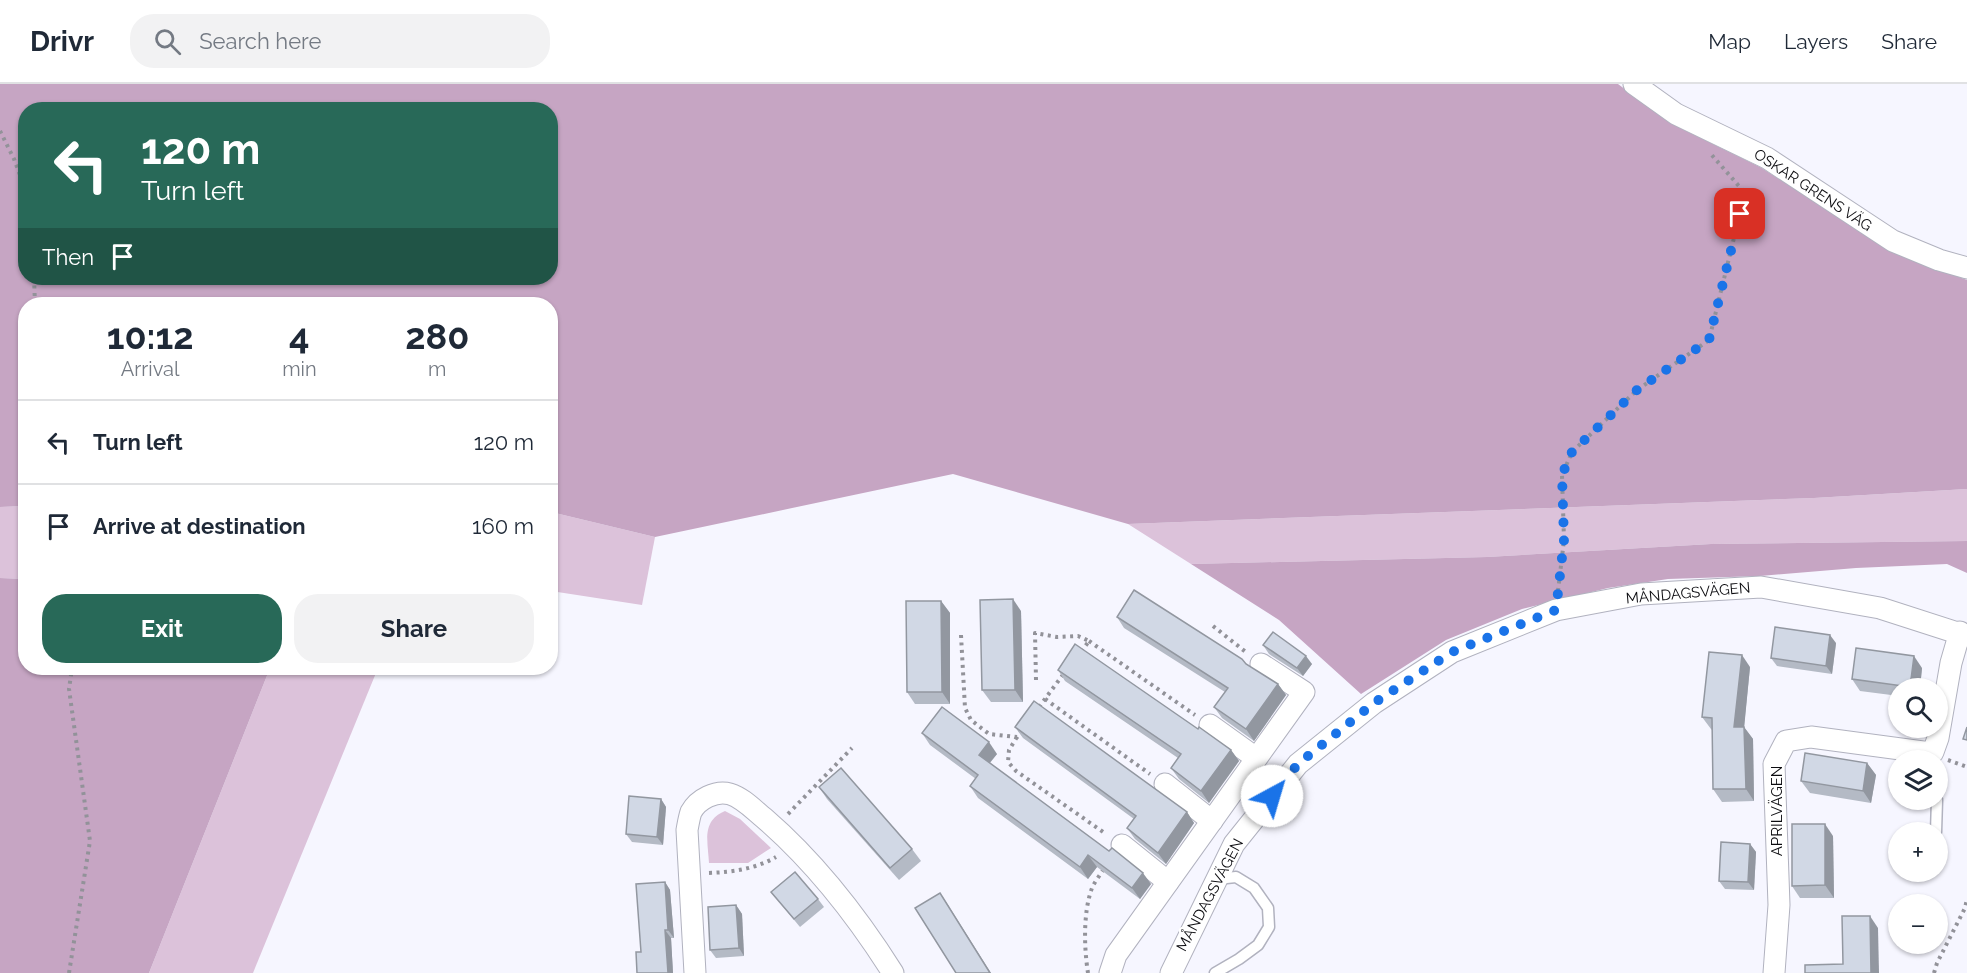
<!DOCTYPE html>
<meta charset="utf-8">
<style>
:root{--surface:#fff;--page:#f2f2f3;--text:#1f2937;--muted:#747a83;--line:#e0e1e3;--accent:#286958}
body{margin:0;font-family:Raleway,sans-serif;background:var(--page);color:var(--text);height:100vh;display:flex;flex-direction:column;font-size:22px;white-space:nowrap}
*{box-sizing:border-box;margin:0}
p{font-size:20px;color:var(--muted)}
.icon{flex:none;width:33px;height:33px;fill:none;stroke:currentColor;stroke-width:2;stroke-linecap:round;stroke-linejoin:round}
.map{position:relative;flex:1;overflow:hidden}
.drawer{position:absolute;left:18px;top:213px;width:540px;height:378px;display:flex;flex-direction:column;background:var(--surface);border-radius:24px;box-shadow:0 2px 4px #0004}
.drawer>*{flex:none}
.top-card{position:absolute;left:18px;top:18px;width:540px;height:183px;border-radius:24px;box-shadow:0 2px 4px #0004;background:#286958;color:#fff;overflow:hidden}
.controls{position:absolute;left:1888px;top:594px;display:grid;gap:12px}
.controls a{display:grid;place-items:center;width:60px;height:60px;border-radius:50%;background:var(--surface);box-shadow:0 2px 4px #0004;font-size:30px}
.pin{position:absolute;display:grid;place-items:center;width:51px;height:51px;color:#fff;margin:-26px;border-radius:12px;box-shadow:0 3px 9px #0006}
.me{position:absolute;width:66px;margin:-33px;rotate:39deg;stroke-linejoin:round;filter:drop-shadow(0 0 4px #0008)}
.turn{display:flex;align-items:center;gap:21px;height:126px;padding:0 24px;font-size:27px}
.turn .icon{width:78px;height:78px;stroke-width:2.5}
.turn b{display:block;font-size:42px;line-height:51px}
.then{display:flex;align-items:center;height:57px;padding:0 24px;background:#0003;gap:12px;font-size:22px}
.eta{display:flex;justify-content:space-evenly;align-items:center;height:102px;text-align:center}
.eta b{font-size:36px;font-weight:700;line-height:42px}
.cta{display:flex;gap:12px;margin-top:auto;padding:12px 24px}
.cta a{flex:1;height:69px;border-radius:24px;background:var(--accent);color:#fff;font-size:24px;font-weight:700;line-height:69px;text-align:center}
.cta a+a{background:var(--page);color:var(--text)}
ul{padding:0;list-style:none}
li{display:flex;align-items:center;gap:18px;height:84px;padding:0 24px;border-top:2px solid var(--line)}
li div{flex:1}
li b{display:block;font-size:22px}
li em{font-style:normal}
header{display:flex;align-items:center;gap:36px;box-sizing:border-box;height:84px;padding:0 30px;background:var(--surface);border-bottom:2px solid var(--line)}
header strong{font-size:28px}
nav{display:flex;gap:33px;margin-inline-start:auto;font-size:21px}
.search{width:420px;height:54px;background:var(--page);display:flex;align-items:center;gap:15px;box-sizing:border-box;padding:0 21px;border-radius:24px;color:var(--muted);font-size:22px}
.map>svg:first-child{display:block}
</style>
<header>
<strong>Drivr</strong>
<div class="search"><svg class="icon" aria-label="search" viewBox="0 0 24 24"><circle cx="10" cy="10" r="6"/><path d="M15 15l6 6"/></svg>Search here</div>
<nav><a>Map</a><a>Layers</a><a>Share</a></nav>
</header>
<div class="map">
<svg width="1967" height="889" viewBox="0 0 1967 889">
<rect width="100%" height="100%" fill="#f6f6ff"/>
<g fill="#dcc2da">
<polygon points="1967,405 1967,457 1711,460 1487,473 1191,480 1128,440 1814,414"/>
<polygon points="25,422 25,495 0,494 0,423"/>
<polygon points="551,428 655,453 642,521 551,507"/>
<polygon points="270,584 378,584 253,889 149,889"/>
<path d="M725 727 740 735 771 764 748 779H709C708 758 701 737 725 727Z"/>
</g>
<g fill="#c6a5c3" fill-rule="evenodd">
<path d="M0 0H1618L1670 39 1760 83 1903 172 1967 196V405L1814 414 1128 440 953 390 655 453 551 428 550 220H26L25 422 0 423ZM26 26H550V194H26Z"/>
<polygon points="1967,457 1967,489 1947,480 1856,484 1760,492 1668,495 1608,504 1522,525 1446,556 1361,610 1279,536 1191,480 1487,473 1711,460"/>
<polygon points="0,494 25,495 26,584 270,584 149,889 0,889"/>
</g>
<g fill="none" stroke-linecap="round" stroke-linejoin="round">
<g stroke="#b1b2bf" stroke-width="13">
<g id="lane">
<polyline points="1936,748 1937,716"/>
<polyline points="1215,889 1239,875 1258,861 1269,843 1268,824 1254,804 1236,793 1217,795"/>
</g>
</g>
<g stroke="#b1b2bf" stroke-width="23">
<g id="street">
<polyline points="1634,0 1676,30 1767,74 1893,157 1939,176 1967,184"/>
<polyline points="1210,641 1256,674"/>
<polyline points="1165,700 1212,737"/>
<polyline points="1122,761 1168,798"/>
<path d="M695 889 687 746C688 741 689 734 691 728 698 715 716 706 730 710 743 714 754 726 764 734 815 778 857 832 893 889"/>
<polyline points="1110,889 1116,871 1304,608 1261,580"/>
<polyline points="1171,889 1234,760 1298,680 1374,619 1452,568 1556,526 1641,510 1761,503 1880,524 1967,552"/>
<polyline points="1774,889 1779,821 1774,680 1786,657 1811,653 1923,668 1933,668 1938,654 1951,579 1960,548"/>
</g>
</g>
<g stroke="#929299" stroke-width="4" stroke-dasharray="3 4.5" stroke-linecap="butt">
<polyline points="0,47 14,75 26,107"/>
<polyline points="34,194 35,220"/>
<polyline points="1558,507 1564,456 1562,391 1572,368 1637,306 1709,256 1745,109 1710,69"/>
<polyline points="1213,542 1247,569"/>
<polyline points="961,551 965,624 971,636 989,650 1017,653 1022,646"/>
<polyline points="1089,557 1195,631"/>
<polyline points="1036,596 1035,549 1057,553 1078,552 1089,557 1081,568"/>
<polyline points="1045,615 1150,690"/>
<polyline points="1039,623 1065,588"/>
<polyline points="1017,653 1009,666 1008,678 1016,687 1106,750"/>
<polyline points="1948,676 1967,683"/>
<polyline points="788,730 852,664"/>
<path d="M709 789C733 788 755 785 776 773"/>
<polyline points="69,889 90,757 69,605 72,584"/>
<path d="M1088 889C1084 864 1083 828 1092 804 1095 797 1101 790 1105 783"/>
<polyline points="1934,889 1937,879 1965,824 1967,815"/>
</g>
<use href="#lane" stroke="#fff" stroke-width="10"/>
<use href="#street" stroke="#fff" stroke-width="21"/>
</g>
<g fill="#b4bac5">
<polygon points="941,517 950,529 950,620 915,620 907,608"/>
<polygon points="1021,527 1023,618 991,618 982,606"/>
<polygon points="1117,533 1246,580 1278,600 1286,611 1254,657 1222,634 1214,623 1225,608 1124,544"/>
<polygon points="1836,559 1832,590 1777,582 1771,574"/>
<polygon points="1263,561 1312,580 1303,592 1269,570"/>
<polygon points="1750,583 1744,643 1753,655 1754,717 1722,718 1713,705 1712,646 1711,645 1702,633"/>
<polygon points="1922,584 1920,604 1899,604 1899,612 1860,607 1852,595"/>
<polygon points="1058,586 1198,645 1231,666 1239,677 1209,719 1179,695 1171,684 1178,674 1065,597"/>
<polygon points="1015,643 1187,728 1194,739 1166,780 1135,755 1127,744 1134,735 1023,654"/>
<polygon points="922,649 997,670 990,679 1151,800 1140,815 1097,783 1088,795 978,714 970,702 976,695 930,661"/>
<polygon points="1867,679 1876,691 1871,719 1810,709 1801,697"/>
<polygon points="819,703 912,765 921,777 899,796 827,715"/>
<polygon points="661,715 666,723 663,761 632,758 626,750"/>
<polygon points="1833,752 1834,814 1800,814 1792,802"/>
<polygon points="1750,760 1756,768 1754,806 1725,805 1719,797"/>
<polygon points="665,798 670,806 674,854 671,854 673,889 637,889 641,868"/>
<polygon points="771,808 818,815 824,823 800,843"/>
<polygon points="736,821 742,830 744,872 716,874 710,866"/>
</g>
<g fill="#9297a0">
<polygon points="1013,515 1021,527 1023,618 1015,606"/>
<polygon points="941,517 950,529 950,620 942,608"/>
<polygon points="1830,551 1836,559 1832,590 1826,582"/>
<polygon points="1742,571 1750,583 1743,655 1734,643"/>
<polygon points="1306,572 1312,580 1303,592 1297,584"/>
<polygon points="1914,572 1922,584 1920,604 1911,604 1910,603"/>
<polygon points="1278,600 1286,611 1254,657 1246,645"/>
<polygon points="1744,643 1753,655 1754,717 1746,705"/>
<polygon points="989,658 997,670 987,682 979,671"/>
<polygon points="1231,666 1239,677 1209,719 1201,707"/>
<polygon points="1867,679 1876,691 1871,719 1863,707"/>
<polygon points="661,715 666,723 663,761 657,753"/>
<polygon points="1187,728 1194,739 1166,780 1158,769"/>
<polygon points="1825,740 1833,752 1834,814 1825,801"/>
<polygon points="1750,760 1756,768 1754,806 1748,798"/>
<polygon points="1088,771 1097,783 1088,795 1080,783"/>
<polygon points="1143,789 1151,800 1140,815 1132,804"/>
<polygon points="665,798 670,806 674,854 668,846"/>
<polygon points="940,809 948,821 991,889 990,889"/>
<polygon points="736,821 742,830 744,872 739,864"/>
<polygon points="1870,832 1878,844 1879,889 1871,889"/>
<polygon points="665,846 671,854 673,889 668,889"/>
</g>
<g fill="#d1d8e5" stroke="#9297a0" stroke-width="1.5">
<polygon points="1134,506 1242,575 1246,580 1278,600 1246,645 1214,623 1228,604 1117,533"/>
<polygon points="1013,515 1015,606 982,606 980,516"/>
<polygon points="906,517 941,517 942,608 907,608"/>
<polygon points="1775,543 1830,551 1826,582 1771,574"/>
<polygon points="1273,548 1306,572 1297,584 1263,561"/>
<polygon points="1075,560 1198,645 1199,643 1231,666 1201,707 1171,684 1181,670 1058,586"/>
<polygon points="1856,564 1914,572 1910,603 1852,595"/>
<polygon points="1709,568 1742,571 1734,643 1744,643 1746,705 1713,705 1712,634 1702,633"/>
<polygon points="1034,617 1187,728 1158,769 1127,744 1136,732 1015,643"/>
<polygon points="942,623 989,658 979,671 1109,767 1112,764 1143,789 1132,804 1088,771 1080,783 970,702 978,691 922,649"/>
<polygon points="1967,643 1967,656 1963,655"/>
<polygon points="1805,669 1867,679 1863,707 1801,697"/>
<polygon points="841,684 912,765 890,784 819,703"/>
<polygon points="629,712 661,715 657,753 626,750"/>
<polygon points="1792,740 1825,740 1825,801 1792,802"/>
<polygon points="1721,758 1750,760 1748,798 1719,797"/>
<polygon points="795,788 818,815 794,835 771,808"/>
<polygon points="665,798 668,846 665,846 668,889 637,889 636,868 641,868 636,800"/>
<polygon points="940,809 990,889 956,889 915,824"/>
<polygon points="736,821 739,864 710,866 708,823"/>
<polygon points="1842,832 1870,832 1871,889 1805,889 1805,881 1843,880"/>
</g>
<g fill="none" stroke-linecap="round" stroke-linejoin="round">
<polyline stroke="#1a73e8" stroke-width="10" stroke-dasharray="0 18" points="1272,712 1298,680 1374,619 1452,568 1556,526 1564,456 1562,391 1572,368 1637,306 1709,256 1740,130"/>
</g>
<g text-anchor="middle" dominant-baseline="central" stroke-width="4.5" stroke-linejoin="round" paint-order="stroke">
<g font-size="15" fill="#0c0c10" stroke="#fff">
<text transform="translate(1813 106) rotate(33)">OSKAR GRENS VÄG</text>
<text transform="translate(1688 509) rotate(-5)">MÅNDAGSVÄGEN</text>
<text transform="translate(1777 727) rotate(-90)">APRILVÄGEN</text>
<text transform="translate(1210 811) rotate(-62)">MÅNDAGSVÄGEN</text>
</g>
</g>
</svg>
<div class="controls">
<a><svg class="icon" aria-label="search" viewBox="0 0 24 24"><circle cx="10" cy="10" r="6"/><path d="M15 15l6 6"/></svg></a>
<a><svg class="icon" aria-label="layers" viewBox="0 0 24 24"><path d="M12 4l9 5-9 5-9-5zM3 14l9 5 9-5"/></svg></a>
<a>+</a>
<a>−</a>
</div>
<div class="pin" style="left:1740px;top:130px;background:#d93025"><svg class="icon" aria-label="arrive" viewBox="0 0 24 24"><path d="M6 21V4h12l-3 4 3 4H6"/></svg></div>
<svg class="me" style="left:1272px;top:712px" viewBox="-20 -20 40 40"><circle r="19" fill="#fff"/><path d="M0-13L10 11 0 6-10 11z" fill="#1a73e8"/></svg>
<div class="top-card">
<div class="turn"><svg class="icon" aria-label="left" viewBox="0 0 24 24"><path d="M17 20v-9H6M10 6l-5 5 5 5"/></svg><div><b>120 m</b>Turn left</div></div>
<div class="then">Then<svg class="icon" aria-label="arrive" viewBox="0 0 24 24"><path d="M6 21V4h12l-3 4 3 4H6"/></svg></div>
</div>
<section class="drawer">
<div class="eta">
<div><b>10:12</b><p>Arrival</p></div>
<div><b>4</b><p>min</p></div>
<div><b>280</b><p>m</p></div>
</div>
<ul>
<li><svg class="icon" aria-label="left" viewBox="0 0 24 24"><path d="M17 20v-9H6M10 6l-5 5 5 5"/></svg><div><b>Turn left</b></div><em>120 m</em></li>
<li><svg class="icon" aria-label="arrive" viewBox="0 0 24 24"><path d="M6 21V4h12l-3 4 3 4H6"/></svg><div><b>Arrive at destination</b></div><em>160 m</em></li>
</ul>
<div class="cta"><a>Exit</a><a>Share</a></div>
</section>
</div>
